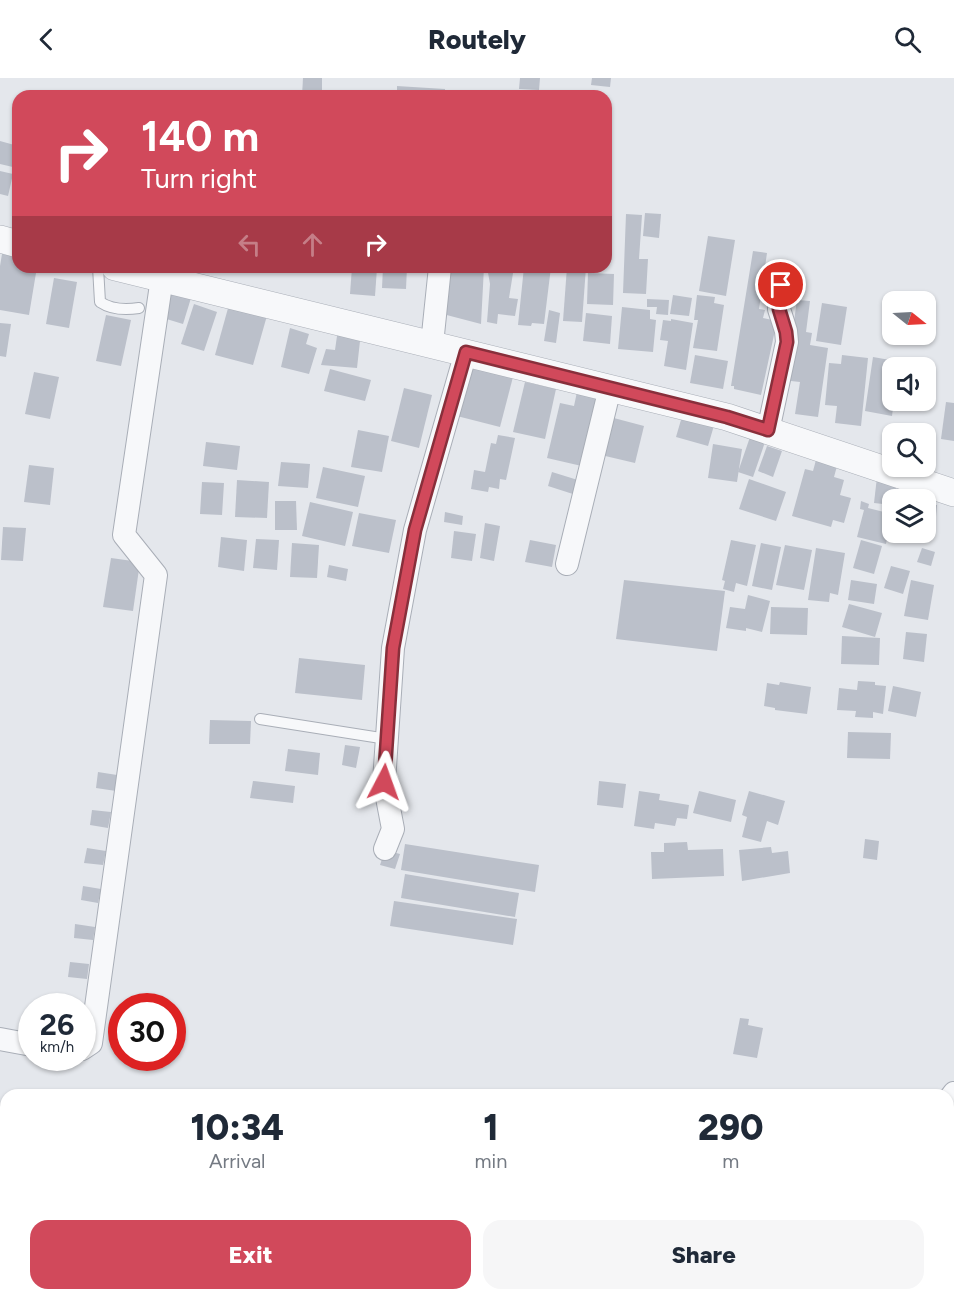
<!DOCTYPE html>
<style>
:root{--surface:#fff;--page:#f6f6f7;--text:#1f2937;--muted:#747a83;--accent:#d1495b}
body{margin:0;font-family:Figtree,sans-serif;background:var(--page);color:var(--text);height:100vh;display:flex;flex-direction:column;font-size:22px;white-space:nowrap}
*{box-sizing:border-box;margin:0}
p{font-size:20px;color:var(--muted)}
.icon{flex:none;width:33px;height:33px;fill:none;stroke:currentColor;stroke-width:2;stroke-linecap:round;stroke-linejoin:round}
.map{position:relative;flex:1;overflow:hidden}
.sheet{position:absolute;left:0px;top:1011px;width:954px;height:212px;display:flex;flex-direction:column;background:var(--surface);border-radius:18px 18px 0 0;box-shadow:0 2px 4px #0004}
.sheet>*{flex:none}
.top-card{position:absolute;left:12px;top:12px;width:600px;height:183px;border-radius:18px;box-shadow:0 2px 4px #0004;background:#d1495b;color:#fff;overflow:hidden}
.needle{width:39px;rotate:108deg}
.fabs{position:absolute;left:882px;top:213px;display:grid;gap:12px}
.fabs a{display:grid;place-items:center;width:54px;height:54px;border-radius:12px;background:var(--surface);box-shadow:0 2px 4px #0004;font-size:30px}
.speed{position:absolute;left:18px;top:915px;display:flex;gap:12px;font-size:30px;font-weight:700;text-align:center}
.speed>*{display:grid;place-content:center;width:78px;height:78px;border-radius:50%;background:var(--surface);box-shadow:0 2px 4px #0004;line-height:1}
.speed small{font-size:15px;font-weight:400}
.speed .limit{border:9px solid #d22;background:#fff;color:#111}
.pin{position:absolute;display:grid;place-items:center;width:51px;height:51px;color:#fff;margin:-26px;border:3px solid #fff;border-radius:50%;box-shadow:0 2px 6px #0007}
.me{position:absolute;width:66px;margin:-33px;rotate:4deg;stroke-linejoin:round;filter:drop-shadow(0 0 4px #0008)}
.turn{display:flex;align-items:center;gap:21px;height:126px;padding:0 30px;font-size:27px}
.turn .icon{width:78px;height:78px;stroke-width:2.5}
.turn b{display:block;font-size:42px;line-height:51px}
.lanes{display:flex;align-items:center;height:57px;padding:0 30px;background:#0003;justify-content:center;gap:30px;direction:ltr}
.lanes .off{opacity:.35}
.eta{display:flex;justify-content:space-evenly;align-items:center;height:102px;text-align:center}
.eta b{font-size:36px;font-weight:800;line-height:42px}
.primary-button{display:flex;gap:12px;margin-top:auto;padding:12px 30px}
.primary-button a{flex:1;height:69px;border-radius:18px;background:var(--accent);color:#fff;font-size:24px;font-weight:800;line-height:69px;text-align:center}
.primary-button a+a{background:var(--page);color:var(--text)}
header{display:flex;justify-content:space-between;align-items:center;height:78px;padding:0 30px;background:var(--surface);font-size:27px;font-weight:800}
.map>svg:first-child{display:block}
</style>
<header><svg class="icon" aria-label="back" viewBox="0 0 24 24"><path d="M15 5l-7 7 7 7"/></svg>Routely<svg class="icon" aria-label="search" viewBox="0 0 24 24"><circle cx="10" cy="10" r="6"/><path d="M15 15l6 6"/></svg></header>
<div class="map">
<svg width="954" height="1222" viewBox="0 0 954 1222">
<rect width="100%" height="100%" fill="#e4e7ec"/>
<g fill="#bbc0ca">
<polygon points="303,0 322,0 322,18 302,18"/>
<polygon points="520,0 540,0 539,12 519,11"/>
<polygon points="592,0 611,0 610,9 591,7"/>
<polygon points="397,8 445,11 445,18 397,18"/>
<polygon points="0,63 18,68 18,115 12,114 17,90 0,86"/>
<polygon points="0,93 13,96 8,118 0,116"/>
<polygon points="645,135 661,136 659,160 643,158"/>
<polygon points="626,136 642,137 639,181 648,181 646,216 623,215"/>
<polygon points="708,158 735,162 726,218 699,213"/>
<polygon points="753,173 767,175 759,231 765,232 763,240 777,243 761,317 734,311 734,308 731,308"/>
<polygon points="2,176 18,178 18,189 37,189 29,237 0,232 0,188"/>
<polygon points="352,189 377,190 375,218 350,216"/>
<polygon points="383,189 407,189 406,211 382,210"/>
<polygon points="472,189 484,189 481,246 439,235 444,195 472,191"/>
<polygon points="487,189 514,189 509,220 518,221 515,238 498,236 497,246 487,244 490,206"/>
<polygon points="524,189 551,189 544,246 532,245 531,248 518,247"/>
<polygon points="567,189 586,189 582,244 563,243"/>
<polygon points="588,195 614,196 613,227 587,226"/>
<polygon points="54,200 77,204 69,250 46,246"/>
<polygon points="168,213 191,220 183,246 160,239"/>
<polygon points="673,217 692,220 689,238 670,236"/>
<polygon points="697,217 715,219 714,225 724,227 717,273 693,270 698,242 694,242"/>
<polygon points="647,221 669,222 668,237 656,236 657,229 647,229"/>
<polygon points="797,222 810,223 806,254 812,255 810,267 828,270 818,339 795,336 800,304 791,303 791,300 786,300"/>
<polygon points="230,223 268,234 253,287 215,277"/>
<polygon points="822,225 847,229 841,267 816,263"/>
<polygon points="194,226 217,234 204,273 181,266"/>
<polygon points="622,229 650,232 650,241 656,242 653,274 618,271"/>
<polygon points="549,232 560,235 556,265 544,263"/>
<polygon points="586,235 612,238 610,266 583,263"/>
<polygon points="106,237 131,242 121,288 96,283"/>
<polygon points="671,241 693,245 686,292 664,288 668,263 660,262 663,242 671,243"/>
<polygon points="0,245 11,246 6,279 0,278"/>
<polygon points="290,250 309,256 306,266 317,270 309,296 281,289"/>
<polygon points="338,251 361,254 357,290 321,287 326,271 335,272"/>
<polygon points="695,277 728,283 723,311 690,305"/>
<polygon points="842,277 868,280 861,348 835,345 837,328 825,327 829,285 841,286"/>
<polygon points="873,279 890,282 889,294 892,295 894,322 892,338 865,333"/>
<polygon points="467,282 514,295 500,349 453,337"/>
<polygon points="330,291 371,302 365,323 324,313"/>
<polygon points="34,294 59,299 50,341 25,336"/>
<polygon points="525,304 556,311 545,361 513,354"/>
<polygon points="404,310 432,317 419,370 391,363"/>
<polygon points="577,314 601,319 586,389 547,380 560,325 574,328"/>
<polygon points="946,324 954,325 954,363 941,361"/>
<polygon points="683,335 715,344 708,368 676,359"/>
<polygon points="610,339 644,348 635,385 601,377"/>
<polygon points="358,352 389,358 382,394 351,389"/>
<polygon points="498,357 515,360 506,402 500,401 499,411 489,409 488,414 471,411 474,392 485,394 491,365 496,366"/>
<polygon points="750,359 765,364 753,399 738,394"/>
<polygon points="206,364 240,368 237,392 203,388"/>
<polygon points="713,366 742,371 737,404 708,400"/>
<polygon points="767,368 782,373 773,399 758,393"/>
<polygon points="816,382 837,388 834,399 844,402 840,417 851,420 844,445 833,442 831,449 792,438 805,391 813,393"/>
<polygon points="281,384 310,386 308,410 278,408"/>
<polygon points="29,387 54,390 50,427 24,424"/>
<polygon points="323,389 365,398 358,429 316,420"/>
<polygon points="552,394 581,403 576,417 548,408"/>
<polygon points="877,399 898,402 892,427 874,425"/>
<polygon points="749,401 786,414 776,443 739,431"/>
<polygon points="237,402 269,404 267,440 235,439"/>
<polygon points="202,404 224,405 222,437 200,436"/>
<polygon points="275,423 296,423 297,452 275,452"/>
<polygon points="861,423 869,426 868,430 892,436 886,466 857,459 864,432 860,431"/>
<polygon points="310,424 353,434 345,468 302,458"/>
<polygon points="926,427 937,427 935,450 926,450"/>
<polygon points="445,434 463,438 462,447 444,444"/>
<polygon points="359,435 396,442 389,475 352,468"/>
<polygon points="485,445 500,448 494,483 480,480"/>
<polygon points="3,449 26,450 23,483 1,482"/>
<polygon points="454,453 476,456 472,483 451,480"/>
<polygon points="221,459 247,462 244,493 218,489"/>
<polygon points="256,461 279,462 277,492 253,490"/>
<polygon points="530,462 556,467 552,489 525,484"/>
<polygon points="731,462 756,467 747,508 736,505 734,514 723,511 725,503 722,502"/>
<polygon points="861,462 882,468 874,496 853,490"/>
<polygon points="292,465 319,467 317,500 290,499"/>
<polygon points="761,465 781,469 772,512 752,508"/>
<polygon points="785,467 812,472 804,512 776,507"/>
<polygon points="816,470 845,475 838,517 830,515 829,524 808,522"/>
<polygon points="922,470 935,474 931,488 917,484"/>
<polygon points="111,480 140,484 133,533 103,529"/>
<polygon points="329,487 348,491 346,503 327,499"/>
<polygon points="891,488 910,493 903,516 884,510"/>
<polygon points="624,502 725,513 717,573 616,561"/>
<polygon points="851,502 877,506 874,526 848,522"/>
<polygon points="911,502 934,507 928,542 904,538"/>
<polygon points="748,517 770,523 762,554 746,550 746,553 726,550 730,529 745,531"/>
<polygon points="849,526 882,535 875,559 842,549"/>
<polygon points="771,529 808,530 807,557 770,556"/>
<polygon points="906,554 927,556 924,584 903,581"/>
<polygon points="842,558 880,560 879,587 841,586"/>
<polygon points="299,580 365,587 362,622 295,615"/>
<polygon points="858,603 875,604 875,607 886,608 883,636 873,634 873,640 855,639 856,633 837,632 839,610 857,612"/>
<polygon points="780,604 811,609 807,636 775,632 775,630 764,628 767,605 779,607"/>
<polygon points="893,608 921,614 916,639 888,633"/>
<polygon points="210,642 251,643 250,666 209,666"/>
<polygon points="848,654 891,655 890,681 847,680"/>
<polygon points="345,667 360,669 356,690 342,687"/>
<polygon points="288,671 320,675 318,697 285,693"/>
<polygon points="98,694 117,697 116,713 96,710"/>
<polygon points="253,703 295,708 293,725 250,720"/>
<polygon points="599,703 626,706 623,730 597,727"/>
<polygon points="639,713 660,716 659,722 689,727 687,741 677,740 675,748 655,745 654,751 634,748"/>
<polygon points="699,713 736,722 731,744 693,735"/>
<polygon points="749,713 785,723 778,747 767,743 761,764 742,759 747,739 742,737"/>
<polygon points="92,732 111,734 108,750 90,747"/>
<polygon points="865,761 879,763 877,782 863,780"/>
<polygon points="687,764 688,772 723,771 724,798 652,801 651,774 664,774 664,765"/>
<polygon points="405,766 539,787 535,814 401,792"/>
<polygon points="771,769 772,775 788,773 790,795 742,803 739,772"/>
<polygon points="87,770 106,773 103,787 84,785"/>
<polygon points="385,772 400,776 395,791 380,787"/>
<polygon points="405,796 519,815 515,839 401,820"/>
<polygon points="83,808 101,811 98,825 81,822"/>
<polygon points="394,823 517,841 513,867 390,848"/>
<polygon points="75,846 95,849 93,862 74,860"/>
<polygon points="70,884 89,886 87,901 68,899"/>
<polygon points="740,940 749,941 748,947 763,950 757,980 733,976"/>
<polygon points="787,1216 811,1216 811,1222 787,1221"/>
</g>
<g fill="none" stroke-linecap="round" stroke-linejoin="round">
<g stroke="#a9aeb7" stroke-width="12">
<g id="service">
<path d="M98 189 100 224C112 232 126 232 139 230"/>
<polyline points="260,641 387,661"/>
</g>
</g>
<g stroke="#a9aeb7" stroke-width="24">
<g id="minor">
<polyline points="432,266 440,189"/>
<polyline points="768,353 787,264 786,253 779,231 781,207"/>
<polyline points="567,486 610,310"/>
<polyline points="385,771 393,751 384,704 393,570 415,452 466,274"/>
<polyline points="0,961 32,967"/>
<polyline points="82,971 91,965 156,497 124,457 162,200"/>
<polyline points="948,1023 954,1015"/>
</g>
</g>
<g stroke="#a9aeb7" stroke-width="28">
<g id="tertiary">
<polyline points="0,161 18,166"/>
<polyline points="115,189 727,339 954,415"/>
</g>
</g>
<use href="#service" stroke="#f7f8fa" stroke-width="10"/>
<use href="#minor" stroke="#f7f8fa" stroke-width="22"/>
<use href="#tertiary" stroke="#f7f8fa" stroke-width="27"/>
</g>
<g fill="none" stroke-linecap="round" stroke-linejoin="round">
<g stroke="#882f3b" stroke-width="15">
<polyline id="route" points="384,704 393,570 415,452 466,274 727,339 768,352 787,264 786,254 779,231 781,207"/>
</g>
<use href="#route" stroke="#d1495b" stroke-width="10"/>
</g>
</svg>
<div class="fabs">
<a><svg class="needle" viewBox="-14 -14 28 28"><path d="M0-13l5 13h-10z" fill="#e53935"/><path d="M0 13l5-13h-10z" fill="#747a83"/></svg></a>
<a><svg class="icon" aria-label="sound" viewBox="0 0 24 24"><path d="M4 9h4l5-4v14l-5-4H4zM17 9q2 3 0 6"/></svg></a>
<a><svg class="icon" aria-label="search" viewBox="0 0 24 24"><circle cx="10" cy="10" r="6"/><path d="M15 15l6 6"/></svg></a>
<a><svg class="icon" aria-label="layers" viewBox="0 0 24 24"><path d="M12 4l9 5-9 5-9-5zM3 14l9 5 9-5"/></svg></a>
</div>
<div class="speed"><div>26<small>km/h</small></div><div class="limit">30</div></div>
<div class="pin" style="left:781px;top:207px;background:#d93025"><svg class="icon" aria-label="arrive" viewBox="0 0 24 24"><path d="M6 21V4h12l-3 4 3 4H6"/></svg></div>
<svg class="me" style="left:384px;top:704px" viewBox="-20 -20 40 40"><path d="M0-17L14 15 0 8-14 15z" fill="#d1495b" stroke="#fff" stroke-width="4"/></svg>
<div class="top-card">
<div class="turn"><svg class="icon" aria-label="right" viewBox="0 0 24 24"><path d="M7 20v-9h11M14 6l5 5-5 5"/></svg><div><b>140 m</b>Turn right</div></div>
<div class="lanes"><svg class="icon off" aria-label="left" viewBox="0 0 24 24"><path d="M17 20v-9H6M10 6l-5 5 5 5"/></svg><svg class="icon off" aria-label="ahead" viewBox="0 0 24 24"><path d="M12 20V5M6 11l6-6 6 6"/></svg><svg class="icon" aria-label="right" viewBox="0 0 24 24"><path d="M7 20v-9h11M14 6l5 5-5 5"/></svg></div>
</div>
<section class="sheet">
<div class="eta">
<div><b>10:34</b><p>Arrival</p></div>
<div><b>1</b><p>min</p></div>
<div><b>290</b><p>m</p></div>
</div>
<div class="primary-button"><a>Exit</a><a>Share</a></div>
</section>
</div>
